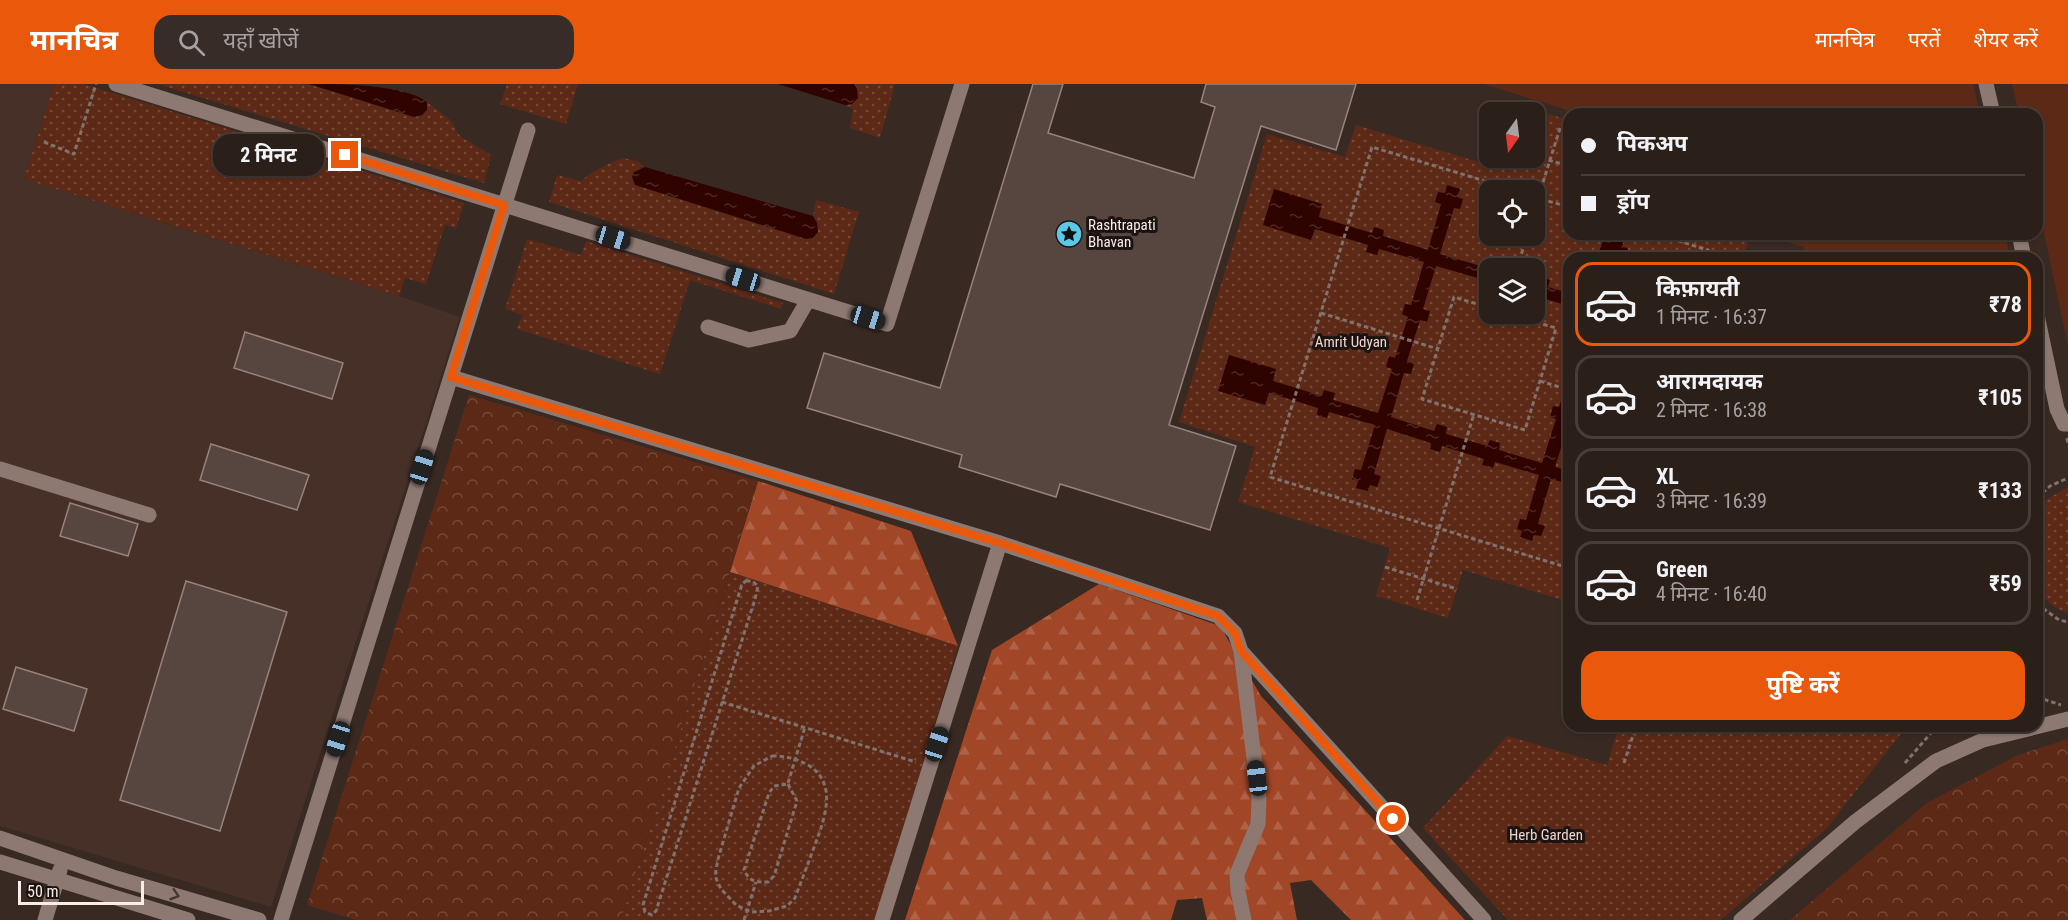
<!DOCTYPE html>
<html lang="hi">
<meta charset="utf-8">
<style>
body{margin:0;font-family:"Roboto Condensed","Noto Sans Devanagari",sans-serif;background:#372c27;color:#f1f3f6;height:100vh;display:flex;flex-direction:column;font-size:22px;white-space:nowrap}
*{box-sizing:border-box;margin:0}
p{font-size:20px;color:#a6a2a2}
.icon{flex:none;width:33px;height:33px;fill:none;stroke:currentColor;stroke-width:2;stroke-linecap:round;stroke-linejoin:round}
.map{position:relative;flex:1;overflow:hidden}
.drawer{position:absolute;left:1563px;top:168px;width:480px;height:480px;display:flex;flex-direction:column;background:#2b1f1a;border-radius:18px;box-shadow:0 2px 4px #0004,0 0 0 2px #473d39}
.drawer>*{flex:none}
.top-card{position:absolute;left:1563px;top:24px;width:480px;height:132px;border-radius:18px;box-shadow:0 2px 4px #0004,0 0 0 2px #473d39;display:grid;align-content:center;height:132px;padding:0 18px;background:#2b1f1a}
.needle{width:39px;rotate:194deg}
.tools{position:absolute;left:1479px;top:18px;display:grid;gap:12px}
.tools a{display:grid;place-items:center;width:66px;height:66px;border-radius:12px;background:#2b1f1a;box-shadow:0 2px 4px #0004,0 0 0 2px #473d39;font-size:30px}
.scale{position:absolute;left:18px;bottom:15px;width:126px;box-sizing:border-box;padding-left:6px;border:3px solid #f9ede9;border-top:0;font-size:16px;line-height:21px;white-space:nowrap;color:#f9ede9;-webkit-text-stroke:4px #1b1311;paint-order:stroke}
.end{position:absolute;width:27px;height:27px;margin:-14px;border:8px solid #ea580c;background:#fff;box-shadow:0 0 0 3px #fff}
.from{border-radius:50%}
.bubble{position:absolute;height:42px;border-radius:18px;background:#2b1f1a;box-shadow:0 2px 4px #0004,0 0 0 2px #473d39;font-size:20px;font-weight:700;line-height:42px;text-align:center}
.car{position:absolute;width:18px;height:36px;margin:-18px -9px;border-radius:8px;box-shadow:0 0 4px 2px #0007;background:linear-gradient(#222 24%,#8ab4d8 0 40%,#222 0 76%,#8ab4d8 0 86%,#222 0)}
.top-card b{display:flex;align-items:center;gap:21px;height:57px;font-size:22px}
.top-card b+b{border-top:2px solid #473d39}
.top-card i{width:15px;height:15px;background:#f1f3f6}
ul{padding:10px 0 0;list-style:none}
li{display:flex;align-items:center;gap:18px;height:84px;margin:0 12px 9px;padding:0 6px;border:3px solid #473d39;border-radius:18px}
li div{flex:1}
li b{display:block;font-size:22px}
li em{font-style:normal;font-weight:700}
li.current{border-color:#ea580c}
li>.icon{width:54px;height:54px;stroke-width:1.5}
.cta{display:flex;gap:12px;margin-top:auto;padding:12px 18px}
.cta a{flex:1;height:69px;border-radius:18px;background:#ea580c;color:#fff;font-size:24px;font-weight:700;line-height:69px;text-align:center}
header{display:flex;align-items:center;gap:36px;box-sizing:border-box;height:84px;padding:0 30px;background:#ea580c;color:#fff}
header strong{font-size:28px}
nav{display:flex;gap:33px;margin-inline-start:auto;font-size:21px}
.search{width:420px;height:54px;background:#372c27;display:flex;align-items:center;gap:15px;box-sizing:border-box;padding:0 21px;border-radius:18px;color:#a6a2a2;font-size:22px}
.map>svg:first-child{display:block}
.built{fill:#473028}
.grass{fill:#5d2917}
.forest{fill:url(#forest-firs)}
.park{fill:url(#park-crowns)}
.garden{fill:url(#garden-dots);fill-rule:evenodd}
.water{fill:url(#water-ripples)}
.building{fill:#57453f;stroke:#98837c;stroke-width:1.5}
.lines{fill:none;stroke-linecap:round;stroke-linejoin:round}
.path{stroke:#81726d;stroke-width:3;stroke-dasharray:4.5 3;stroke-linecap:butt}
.minor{stroke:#8d7972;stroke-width:15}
.oneway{stroke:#433733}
.route{stroke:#ea580c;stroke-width:8}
.labels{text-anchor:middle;stroke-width:6;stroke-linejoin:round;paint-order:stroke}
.poi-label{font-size:15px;fill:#f9ede9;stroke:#1b1311;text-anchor:start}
.park-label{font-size:15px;fill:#eed4cb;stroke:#1b1311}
</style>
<header>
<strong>मानचित्र</strong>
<div class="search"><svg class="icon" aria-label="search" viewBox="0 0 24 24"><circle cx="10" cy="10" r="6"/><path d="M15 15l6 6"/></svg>यहाँ खोजें</div>
<nav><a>मानचित्र</a><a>परतें</a><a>शेयर करें</a></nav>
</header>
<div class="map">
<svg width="2068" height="836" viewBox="0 0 2068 836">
<defs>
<pattern id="forest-firs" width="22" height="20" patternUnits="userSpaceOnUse" patternTransform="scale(1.5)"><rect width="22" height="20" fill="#a14728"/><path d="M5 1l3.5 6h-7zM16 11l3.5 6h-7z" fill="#af6247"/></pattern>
<pattern id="park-crowns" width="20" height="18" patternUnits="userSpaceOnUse" patternTransform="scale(1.5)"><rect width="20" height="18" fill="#5d2917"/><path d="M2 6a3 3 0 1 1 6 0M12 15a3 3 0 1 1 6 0" fill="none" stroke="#754839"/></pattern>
<pattern id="garden-dots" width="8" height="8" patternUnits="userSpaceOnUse" patternTransform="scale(1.5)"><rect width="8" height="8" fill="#5d2917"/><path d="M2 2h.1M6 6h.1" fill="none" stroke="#754839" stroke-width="1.8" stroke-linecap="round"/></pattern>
<pattern id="water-ripples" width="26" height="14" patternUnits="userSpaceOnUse" patternTransform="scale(1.5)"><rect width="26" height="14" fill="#2f0300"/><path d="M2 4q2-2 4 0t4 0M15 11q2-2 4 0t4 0" fill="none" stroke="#4e2825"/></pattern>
</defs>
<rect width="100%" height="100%" fill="#392923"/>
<!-- built -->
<path class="built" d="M0,0H54L24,95L399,212L460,233L271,823L0,742Z"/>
<!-- grass -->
<path class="grass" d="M1484,0H1973L1980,30H1580Z
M2012,0H2068V262L2037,116V30H2019Z
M1761,150H2005L2010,174H1802L1804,163Z"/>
<!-- forest -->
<path class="forest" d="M758,397L911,447L958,562L730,488Z
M1099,500L1220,542L1261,612L1465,836H1351L1311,796L1290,799L1297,836H1207L1202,814L1177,816L1171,836H905L992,566Z"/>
<!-- park -->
<path class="park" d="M469,311L758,397L621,836H356L307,821Z
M2068,655V836H1790L1927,719L2018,671Z"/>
<!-- garden -->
<path class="garden" d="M54,0H84L464,119L456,144L445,141L426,200L405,194L399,212L24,95Z
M157,0H309L414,33L422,31L426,26L427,18L450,36L460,52L491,71L484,99Z
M507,0H578L566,40L500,20Z
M854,0H895L880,54L850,44L853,25L845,21L852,20L857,5Z
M1528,24L1569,36V150H1718L1748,159L1743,174H1569V518L1463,486L1448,534L1376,512L1390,464L1238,418L1255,363L1179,338L1267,50L1345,73L1356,41L1508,87L1513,74H1534V28H1526ZM1490,106H1534V152H1490ZM1490,184H1534V230H1490Z
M623,74L637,77L645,83L639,84L817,139L813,132L816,116L859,128L834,210L549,118L557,91L581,97C594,86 607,80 623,74Z
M527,155L581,171L586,157L783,219L781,225L690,196L660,290L517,245L522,231L505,225Z
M2068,403V529C2056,525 2044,516 2037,505V428L2047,415Z
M730,488L958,562L876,836H621Z
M1619,642H1907L1827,744L1721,836H1508L1423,744L1507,652L1607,681Z"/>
<!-- water -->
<path class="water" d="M309,0C340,0 404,0 427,18V26L422,31L414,33Z
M778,0H854L857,5L858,14L852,20L845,21Z
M645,83L813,132L817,139L818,148L813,154L806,155L635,101L632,93L634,88Z
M1447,101L1460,105L1457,113L1463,115L1460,125L1454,124L1440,170L1484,183L1487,177L1498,180L1496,184H1490L1489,204L1479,202L1481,195L1436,182L1423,225L1430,227L1427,238L1420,236L1407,277L1414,280L1411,290L1404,289L1391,333L1434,347L1437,340L1447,343L1446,350L1487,362L1490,356L1500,359L1499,366L1542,379L1556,335L1550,333L1553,322L1559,323L1569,292V338L1555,383L1569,387V400L1551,395L1538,440L1545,442L1541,452L1534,451L1532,457L1520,453L1522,447L1517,445L1520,435L1526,436L1539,391L1495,378L1493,384L1482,381L1484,375L1442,362L1440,368L1430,365L1431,359L1387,345L1374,390L1381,392L1377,403L1370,401L1368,407L1356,404L1358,397L1352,395L1355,385L1361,386L1375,341L1329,328L1327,334L1317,331L1318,324L1269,309L1265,321L1218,307L1229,271L1276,285L1273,297L1322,312L1324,306L1335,309L1333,316L1378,329L1392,285L1386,283L1389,272L1395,274L1408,233L1402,230L1405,220L1411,221L1424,178L1379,165L1377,171L1366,168L1368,161L1315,145L1311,156L1263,141L1274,105L1322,120L1319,133L1372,149L1374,143L1384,146L1383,152L1428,166L1441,120L1435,118L1438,108L1445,109Z
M1612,151L1624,155L1622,163L1628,164L1625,174H1605L1606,170L1599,168L1603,157L1609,159Z
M1540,193L1550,196L1548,203L1569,209V222L1545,215L1543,221L1535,218V198L1538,199Z"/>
<!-- building -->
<path class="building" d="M1033,0H1063L1048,49L1194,94L1215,23L1201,18L1206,0H1356L1336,66L1261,42L1169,341L1236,362L1210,446L1060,400L1056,413L959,383L962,371L807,324L824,269L940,304Z
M245,248L343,279L332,315L234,284Z
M211,360L309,391L297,426L200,396Z
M70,419L138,440L128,472L60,452Z
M186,497L287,528L220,747L120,716Z
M16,583L87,605L74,647L3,625Z"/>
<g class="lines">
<!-- path -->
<path class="path" d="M44,58L74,70L96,0
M1534,72L1569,82
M1515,106L1372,63L1270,393L1569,484
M1534,113L1569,123
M1534,127L1561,41
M1656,150L1708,166L1705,174
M1517,184L1527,152
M1490,224L1454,213L1422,315L1525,346L1556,244L1508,230
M1321,229L1438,265
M1540,297L1569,306
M2067,354L2068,361
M2037,414L2050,402L2068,394
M1385,483L1457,505
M746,497H752L758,502L755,515L656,827L652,831L645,828L643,821L742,500Z
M1417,516L1474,330
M2037,520L2059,536L2068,538
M2037,613L2061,621
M722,618L916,678
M772,672C786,672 795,674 808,681C840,700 823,739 813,766C807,782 801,798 795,814L787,822L769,827L751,828L736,821L721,805L715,792L718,775L739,704L754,682Z
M1624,679L1636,642
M1905,679L1937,642
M788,699L805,643
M788,700L797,717L774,792L768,798C755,798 750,798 744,786L769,709L774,702Z
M744,836L756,798"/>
<!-- minor -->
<path class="minor" d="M116,0L887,240L962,0
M1986,0L1993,30
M2019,150L2024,174
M2037,231L2057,325L2064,340H2068
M708,243L749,256L790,247L808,216
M451,293L1000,459L1218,532L1235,549L1241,567L1484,836
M0,385L149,431
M1241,567L1259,715L1258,740L1237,790L1238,807L1244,836
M0,754L116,794L259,836
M0,778L188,836
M45,836L60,786
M281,836L528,46
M882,836L1000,459
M1741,836L1855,738L1936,677L1983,656L2068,635"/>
</g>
<!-- one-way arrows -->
<defs><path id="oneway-chevron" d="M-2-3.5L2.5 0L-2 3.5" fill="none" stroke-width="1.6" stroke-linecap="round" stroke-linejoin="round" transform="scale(1.5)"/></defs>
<use class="oneway" href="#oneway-chevron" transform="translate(175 811) rotate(17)"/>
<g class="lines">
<!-- route -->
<path class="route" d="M345,71L504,121L451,293L1000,459L1218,532L1235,549L1241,567L1393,735"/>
</g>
<!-- icons -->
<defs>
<symbol id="sight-disc" viewBox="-11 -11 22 22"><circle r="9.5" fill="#5ac8e6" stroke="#1b1311"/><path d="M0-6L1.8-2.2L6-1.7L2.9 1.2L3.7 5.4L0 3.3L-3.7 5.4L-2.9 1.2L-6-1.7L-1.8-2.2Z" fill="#111"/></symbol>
</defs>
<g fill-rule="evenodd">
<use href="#sight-disc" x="1054" y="135" width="30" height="30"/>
</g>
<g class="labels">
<!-- poi labels -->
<g class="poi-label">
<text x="1088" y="146">Rashtrapati<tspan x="1088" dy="17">Bhavan</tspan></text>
</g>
<!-- park labels -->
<g class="park-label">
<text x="1351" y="263">Amrit Udyan</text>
<text x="1546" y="756">Herb Garden</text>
</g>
</g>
</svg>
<div class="tools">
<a><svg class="needle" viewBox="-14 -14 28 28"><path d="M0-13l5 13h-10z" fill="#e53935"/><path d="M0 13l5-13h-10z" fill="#a6a2a2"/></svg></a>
<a><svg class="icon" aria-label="locate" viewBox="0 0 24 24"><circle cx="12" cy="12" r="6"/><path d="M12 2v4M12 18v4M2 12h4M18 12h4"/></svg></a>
<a><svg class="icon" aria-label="layers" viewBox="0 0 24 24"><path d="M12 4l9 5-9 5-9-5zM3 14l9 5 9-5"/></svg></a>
</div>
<div class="scale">50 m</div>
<i class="end from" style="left:1393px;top:735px"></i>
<i class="end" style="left:345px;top:71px"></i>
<div class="bubble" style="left:213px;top:50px;width:111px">2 मिनट</div>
<i class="car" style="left:613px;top:154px;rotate:107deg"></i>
<i class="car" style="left:743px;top:195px;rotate:287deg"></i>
<i class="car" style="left:868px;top:234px;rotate:107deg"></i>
<i class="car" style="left:422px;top:383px;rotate:17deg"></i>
<i class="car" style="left:338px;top:655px;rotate:197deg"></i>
<i class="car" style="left:937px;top:660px;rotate:18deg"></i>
<i class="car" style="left:1257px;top:694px;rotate:353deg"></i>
<div class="top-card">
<b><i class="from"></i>पिकअप</b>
<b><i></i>ड्रॉप</b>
</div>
<section class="drawer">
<ul>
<li class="current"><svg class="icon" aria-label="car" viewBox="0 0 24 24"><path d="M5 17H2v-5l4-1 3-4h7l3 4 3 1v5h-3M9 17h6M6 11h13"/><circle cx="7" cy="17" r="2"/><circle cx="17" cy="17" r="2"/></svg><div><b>किफ़ायती</b><p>1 मिनट · 16:37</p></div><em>₹78</em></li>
<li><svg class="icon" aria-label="car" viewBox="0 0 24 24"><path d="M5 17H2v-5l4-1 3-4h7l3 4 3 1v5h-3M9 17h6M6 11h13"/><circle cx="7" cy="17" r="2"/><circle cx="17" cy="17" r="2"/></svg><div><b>आरामदायक</b><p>2 मिनट · 16:38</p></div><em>₹105</em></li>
<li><svg class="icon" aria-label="car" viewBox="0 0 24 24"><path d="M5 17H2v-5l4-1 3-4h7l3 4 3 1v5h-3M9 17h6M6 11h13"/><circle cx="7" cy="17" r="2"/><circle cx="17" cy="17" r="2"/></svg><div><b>XL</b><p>3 मिनट · 16:39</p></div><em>₹133</em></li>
<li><svg class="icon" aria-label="car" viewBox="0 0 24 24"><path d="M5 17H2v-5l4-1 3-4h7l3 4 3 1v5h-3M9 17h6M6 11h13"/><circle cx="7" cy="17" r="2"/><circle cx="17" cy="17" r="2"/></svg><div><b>Green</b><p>4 मिनट · 16:40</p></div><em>₹59</em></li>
</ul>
<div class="cta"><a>पुष्टि करें</a></div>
</section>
</div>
